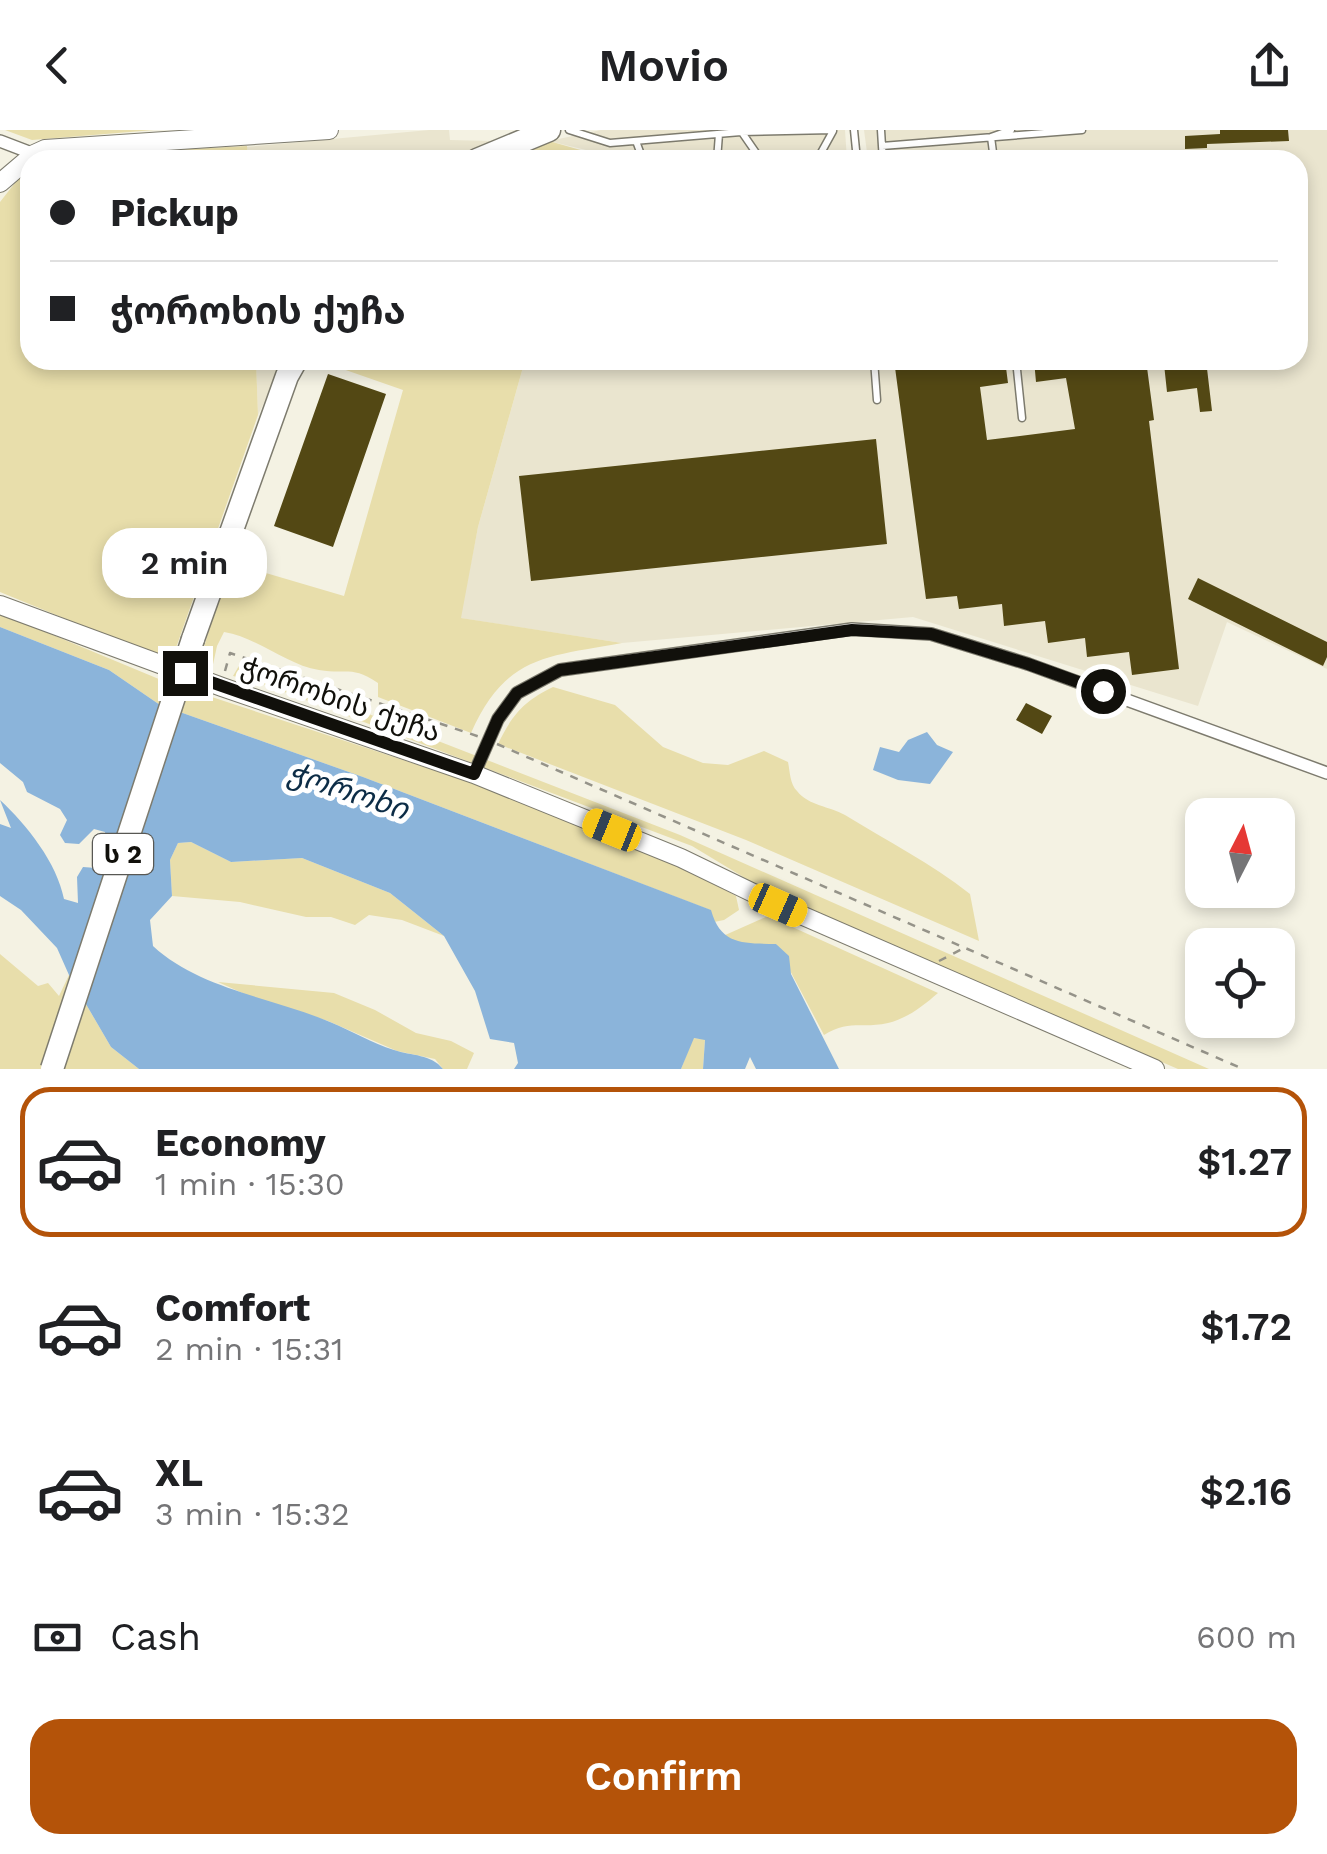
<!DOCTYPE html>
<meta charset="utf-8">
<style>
body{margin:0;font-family:"Work Sans","Noto Sans Georgian",sans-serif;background:#f6f6f6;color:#202124;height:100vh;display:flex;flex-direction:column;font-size:38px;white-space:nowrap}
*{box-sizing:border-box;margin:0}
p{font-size:32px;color:#757577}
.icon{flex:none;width:55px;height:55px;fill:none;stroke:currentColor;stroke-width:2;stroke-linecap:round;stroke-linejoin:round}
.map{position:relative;height:939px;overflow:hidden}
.side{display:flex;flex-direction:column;background:#fff;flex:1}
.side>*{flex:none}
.hud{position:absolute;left:20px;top:20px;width:1288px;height:220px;border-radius:30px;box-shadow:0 5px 15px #0003;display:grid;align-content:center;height:220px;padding:0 30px;background:#fff}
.needle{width:65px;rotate:6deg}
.buttons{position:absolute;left:1185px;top:668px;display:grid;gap:20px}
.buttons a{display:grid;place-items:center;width:110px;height:110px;border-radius:20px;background:#fff;box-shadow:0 5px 15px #0003;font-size:50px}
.end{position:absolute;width:45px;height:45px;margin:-22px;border:12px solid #11100b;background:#fff;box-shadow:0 0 0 5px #fff}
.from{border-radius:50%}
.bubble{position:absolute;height:70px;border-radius:30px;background:#fff;box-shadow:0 5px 15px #0003;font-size:32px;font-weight:600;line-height:70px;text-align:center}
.car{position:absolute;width:30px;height:60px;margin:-30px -15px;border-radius:12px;box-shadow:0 0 8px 2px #0007;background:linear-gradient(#f5c518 24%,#345 0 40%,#f5c518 0 76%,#345 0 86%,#f5c518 0)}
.hud b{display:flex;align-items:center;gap:35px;height:95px;font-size:38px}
.hud b+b{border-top:2px solid #e0e0e0}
.hud i{width:25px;height:25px;background:#202124}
ul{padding:18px 0 0;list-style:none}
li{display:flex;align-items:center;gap:30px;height:150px;margin:0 20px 15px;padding:0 10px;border:5px solid transparent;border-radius:30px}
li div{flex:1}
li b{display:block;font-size:38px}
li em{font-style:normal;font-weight:600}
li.current{border-color:#b45309}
li>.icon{width:90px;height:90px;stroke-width:1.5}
.pay{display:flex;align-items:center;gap:25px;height:110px;padding:0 30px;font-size:38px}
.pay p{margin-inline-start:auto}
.button{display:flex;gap:20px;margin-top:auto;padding:20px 30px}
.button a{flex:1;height:115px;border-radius:30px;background:#b45309;color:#fff;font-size:40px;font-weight:600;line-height:115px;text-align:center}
header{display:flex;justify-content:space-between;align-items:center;height:130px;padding:0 30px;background:#fff;font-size:45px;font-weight:600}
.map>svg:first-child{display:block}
.built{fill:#eae5cf}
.green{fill:#e8deab}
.water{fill:#8bb4da}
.building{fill:#534814}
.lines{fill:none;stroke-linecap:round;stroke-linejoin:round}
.lane-casing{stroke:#7d7b6e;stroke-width:9}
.street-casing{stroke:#7d7b6e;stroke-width:14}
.secondary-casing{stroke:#7d7b6e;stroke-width:20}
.highway-casing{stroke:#7d7b6e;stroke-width:25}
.path{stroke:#959389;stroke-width:2.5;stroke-dasharray:8 8;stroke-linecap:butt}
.lane{stroke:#fff;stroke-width:6}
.street{stroke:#fff;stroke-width:11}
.secondary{stroke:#fff;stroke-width:18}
.highway{stroke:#fff;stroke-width:22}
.highway-bridge-casing{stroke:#7d7b6e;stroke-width:25;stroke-linecap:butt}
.highway-bridge{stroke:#fff;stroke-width:22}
.route{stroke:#11100b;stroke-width:12}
.labels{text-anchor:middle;stroke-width:10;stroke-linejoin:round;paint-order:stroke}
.shield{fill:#fff;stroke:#585854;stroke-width:2.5}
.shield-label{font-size:25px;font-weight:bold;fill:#11100b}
.street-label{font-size:28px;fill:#11100b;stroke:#fff}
.water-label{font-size:30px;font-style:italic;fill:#0c2c46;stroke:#fff}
</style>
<header><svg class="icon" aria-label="back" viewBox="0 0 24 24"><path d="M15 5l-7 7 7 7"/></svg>Movio<svg class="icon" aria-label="share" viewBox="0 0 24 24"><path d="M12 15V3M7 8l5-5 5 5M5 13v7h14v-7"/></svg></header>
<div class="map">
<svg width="1327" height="939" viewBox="0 0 1327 939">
<rect width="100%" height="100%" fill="#f4f2e3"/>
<!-- built -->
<path class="built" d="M429,0H449L450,10L491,11L459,30H248L247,17Z
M601,0H845L847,30H627L549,11Z
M864,0H1327V539L1227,492L1198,576L913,487L622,513L460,488L478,397L525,230H1298V30H868Z
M256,230H285L258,285Z"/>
<!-- green -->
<path class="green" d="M5,0H154L32,10Z
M549,11L598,25L587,30H507Z
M247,16L248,30H49L57,26Z
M30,40V230H256L258,285L171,532L0,462V72L22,44Z
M317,230H525L478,397L461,488L622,513C546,527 506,525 471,603L378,567V553C351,535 347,545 319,540C287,535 259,508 224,502L217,516L212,539L197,541L229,432L344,466L403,260Z
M0,483L166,552L473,653L683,736L736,766L739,780L724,790L714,792L710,780L363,647L160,575L109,540L0,497Z
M240,534L680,705L1209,939H1178L808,780L755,754L692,716L258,552L233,546Z
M553,557L615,575L663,617L703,633L728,635L764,621L788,632C790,642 790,654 797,661C809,676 829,676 845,685C887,711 931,733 970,764L979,811L746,710L498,614C512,585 524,571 553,557Z
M191,712L231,732L302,728L390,763L444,806L402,790L369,785L355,795L331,787H306L240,772L172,766L170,730L178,713Z
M768,786L938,863C923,876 908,888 888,893C862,899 849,889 824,905L776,814H740L723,806Z
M0,824L38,856L48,853L59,866L69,845L111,917L139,939H0Z
M218,852L334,863L375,880L416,903L451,911L474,923L467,939H443L435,929L397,921L328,891L249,866Z
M693,908L705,909L703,939H681Z"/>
<!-- water -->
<path class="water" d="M0,497L109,540L160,575L363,647L711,780C721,816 744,813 776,814L789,826L791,844L839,939H756L750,927L745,939H703L705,910L694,908L681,939H514L518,933L514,913L490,909L475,861L444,806L390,763L302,728L231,732L191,712L178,713L170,730L172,766L150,790L153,816C199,859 274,868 330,892C352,901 372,913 394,920C412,926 431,924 443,939H139L111,917L69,845L57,818L21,780L0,766V694L11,698L0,670C27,695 57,733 64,769L78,773L77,747L83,737L96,738C105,727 108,716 105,702L94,699L79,714L65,713L60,705L67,690L60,679L27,662L23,652L0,633Z
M927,602L937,615L953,622L930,654L898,650L873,640L880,617L899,622L908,610Z"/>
<!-- building -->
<path class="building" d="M1220,0H1288L1289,11L1207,14V18L1185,19V6L1220,4Z
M894,230H1005L1008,253L980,257L987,310L1075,299L1066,248L1036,252L1034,230H1146L1154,290L1149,291L1179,539L1132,545L1129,522L1087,527L1085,508L1048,513L1045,491L1004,496L1002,474L959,479L957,466L926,469Z
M1206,230L1212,281L1200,282L1197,258L1167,262L1164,234Z
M328,244L386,264L333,417L274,396Z
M876,309L887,414L531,451L519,346Z
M1198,448L1327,512V527L1323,536L1188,469Z
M1026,573L1052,586L1042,604L1016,590Z"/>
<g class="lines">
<defs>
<path id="lane" d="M569,0L610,13L741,2L833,0
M854,0L857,30
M881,0L882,16L1082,0
M741,1L761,30
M636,11L643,30
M882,16L883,30
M450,30L471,27
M717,30L719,4
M817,30L833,1
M994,30L991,7L1011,0
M874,230L877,270
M1016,230L1022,288"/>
<path id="street" d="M0,11L34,24
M474,644L498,589L517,563L560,540L852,499L931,504L1028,534L1327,643"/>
<path id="secondary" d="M0,53L34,24L45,19L329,0
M0,475L222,557L474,644L681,728L778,775L1155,939"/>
<path id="highway" d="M477,30L549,0
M193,509L287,246L296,230"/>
</defs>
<!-- lane casing -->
<use href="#lane" class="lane-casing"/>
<!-- street casing -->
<use href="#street" class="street-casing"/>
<!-- secondary casing -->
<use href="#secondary" class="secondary-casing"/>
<!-- highway casing -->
<use href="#highway" class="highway-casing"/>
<!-- path -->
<path class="path" d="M225,541L230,523L480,607
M497,614L1243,939
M939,831L966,817"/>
<!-- lane -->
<use href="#lane" class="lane"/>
<!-- street -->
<use href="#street" class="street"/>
<!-- secondary -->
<use href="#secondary" class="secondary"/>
<!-- highway -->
<use href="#highway" class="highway"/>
<defs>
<path id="highway-bridge" d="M52,939L193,509"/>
</defs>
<!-- highway-bridge casing -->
<use href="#highway-bridge" class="highway-bridge-casing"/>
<!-- highway-bridge -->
<use href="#highway-bridge" class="highway-bridge"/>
</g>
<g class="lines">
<!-- route -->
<path class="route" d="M185,543L474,644L498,589L517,563L560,540L852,500L931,504L1028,534L1103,561"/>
</g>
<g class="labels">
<!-- shield labels -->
<rect class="shield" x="93" y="704" width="60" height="40" rx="8"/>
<g class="shield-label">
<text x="123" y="733">ს 2</text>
</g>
<!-- street labels -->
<g class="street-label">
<text transform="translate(341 569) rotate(19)" y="10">ჭოროხის ქუჩა</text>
</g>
<!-- water labels -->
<g class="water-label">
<text transform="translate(348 661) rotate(18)" y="10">ჭოროხი</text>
</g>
</g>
</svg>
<div class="buttons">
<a><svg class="needle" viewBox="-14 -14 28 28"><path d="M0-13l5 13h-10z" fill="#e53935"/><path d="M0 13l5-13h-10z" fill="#757577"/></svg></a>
<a><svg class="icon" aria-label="locate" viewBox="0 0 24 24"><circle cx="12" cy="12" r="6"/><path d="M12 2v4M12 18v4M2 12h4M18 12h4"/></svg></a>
</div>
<i class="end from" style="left:1103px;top:561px"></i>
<i class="end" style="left:185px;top:543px"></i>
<div class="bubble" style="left:102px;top:398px;width:165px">2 min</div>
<i class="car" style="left:612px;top:700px;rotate:292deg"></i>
<i class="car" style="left:778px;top:775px;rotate:114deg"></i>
<div class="hud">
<b><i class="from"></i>Pickup</b>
<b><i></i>ჭოროხის ქუჩა</b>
</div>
</div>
<section class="side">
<ul>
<li class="current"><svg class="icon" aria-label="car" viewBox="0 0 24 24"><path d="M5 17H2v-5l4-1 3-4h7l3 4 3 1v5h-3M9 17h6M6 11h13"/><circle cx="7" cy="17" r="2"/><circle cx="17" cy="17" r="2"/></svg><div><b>Economy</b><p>1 min · 15:30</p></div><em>$1.27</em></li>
<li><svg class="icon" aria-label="car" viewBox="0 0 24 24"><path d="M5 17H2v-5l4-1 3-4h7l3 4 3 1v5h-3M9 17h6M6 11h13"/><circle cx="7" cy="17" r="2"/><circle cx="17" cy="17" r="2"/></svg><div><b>Comfort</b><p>2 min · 15:31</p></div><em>$1.72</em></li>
<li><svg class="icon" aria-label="car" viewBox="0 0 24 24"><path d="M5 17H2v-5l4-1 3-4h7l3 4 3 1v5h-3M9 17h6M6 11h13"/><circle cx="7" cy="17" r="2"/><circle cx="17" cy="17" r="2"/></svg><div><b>XL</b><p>3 min · 15:32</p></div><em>$2.16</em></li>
</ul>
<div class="pay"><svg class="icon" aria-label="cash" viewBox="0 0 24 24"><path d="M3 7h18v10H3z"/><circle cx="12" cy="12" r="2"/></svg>Cash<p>600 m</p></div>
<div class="button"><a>Confirm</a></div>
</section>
